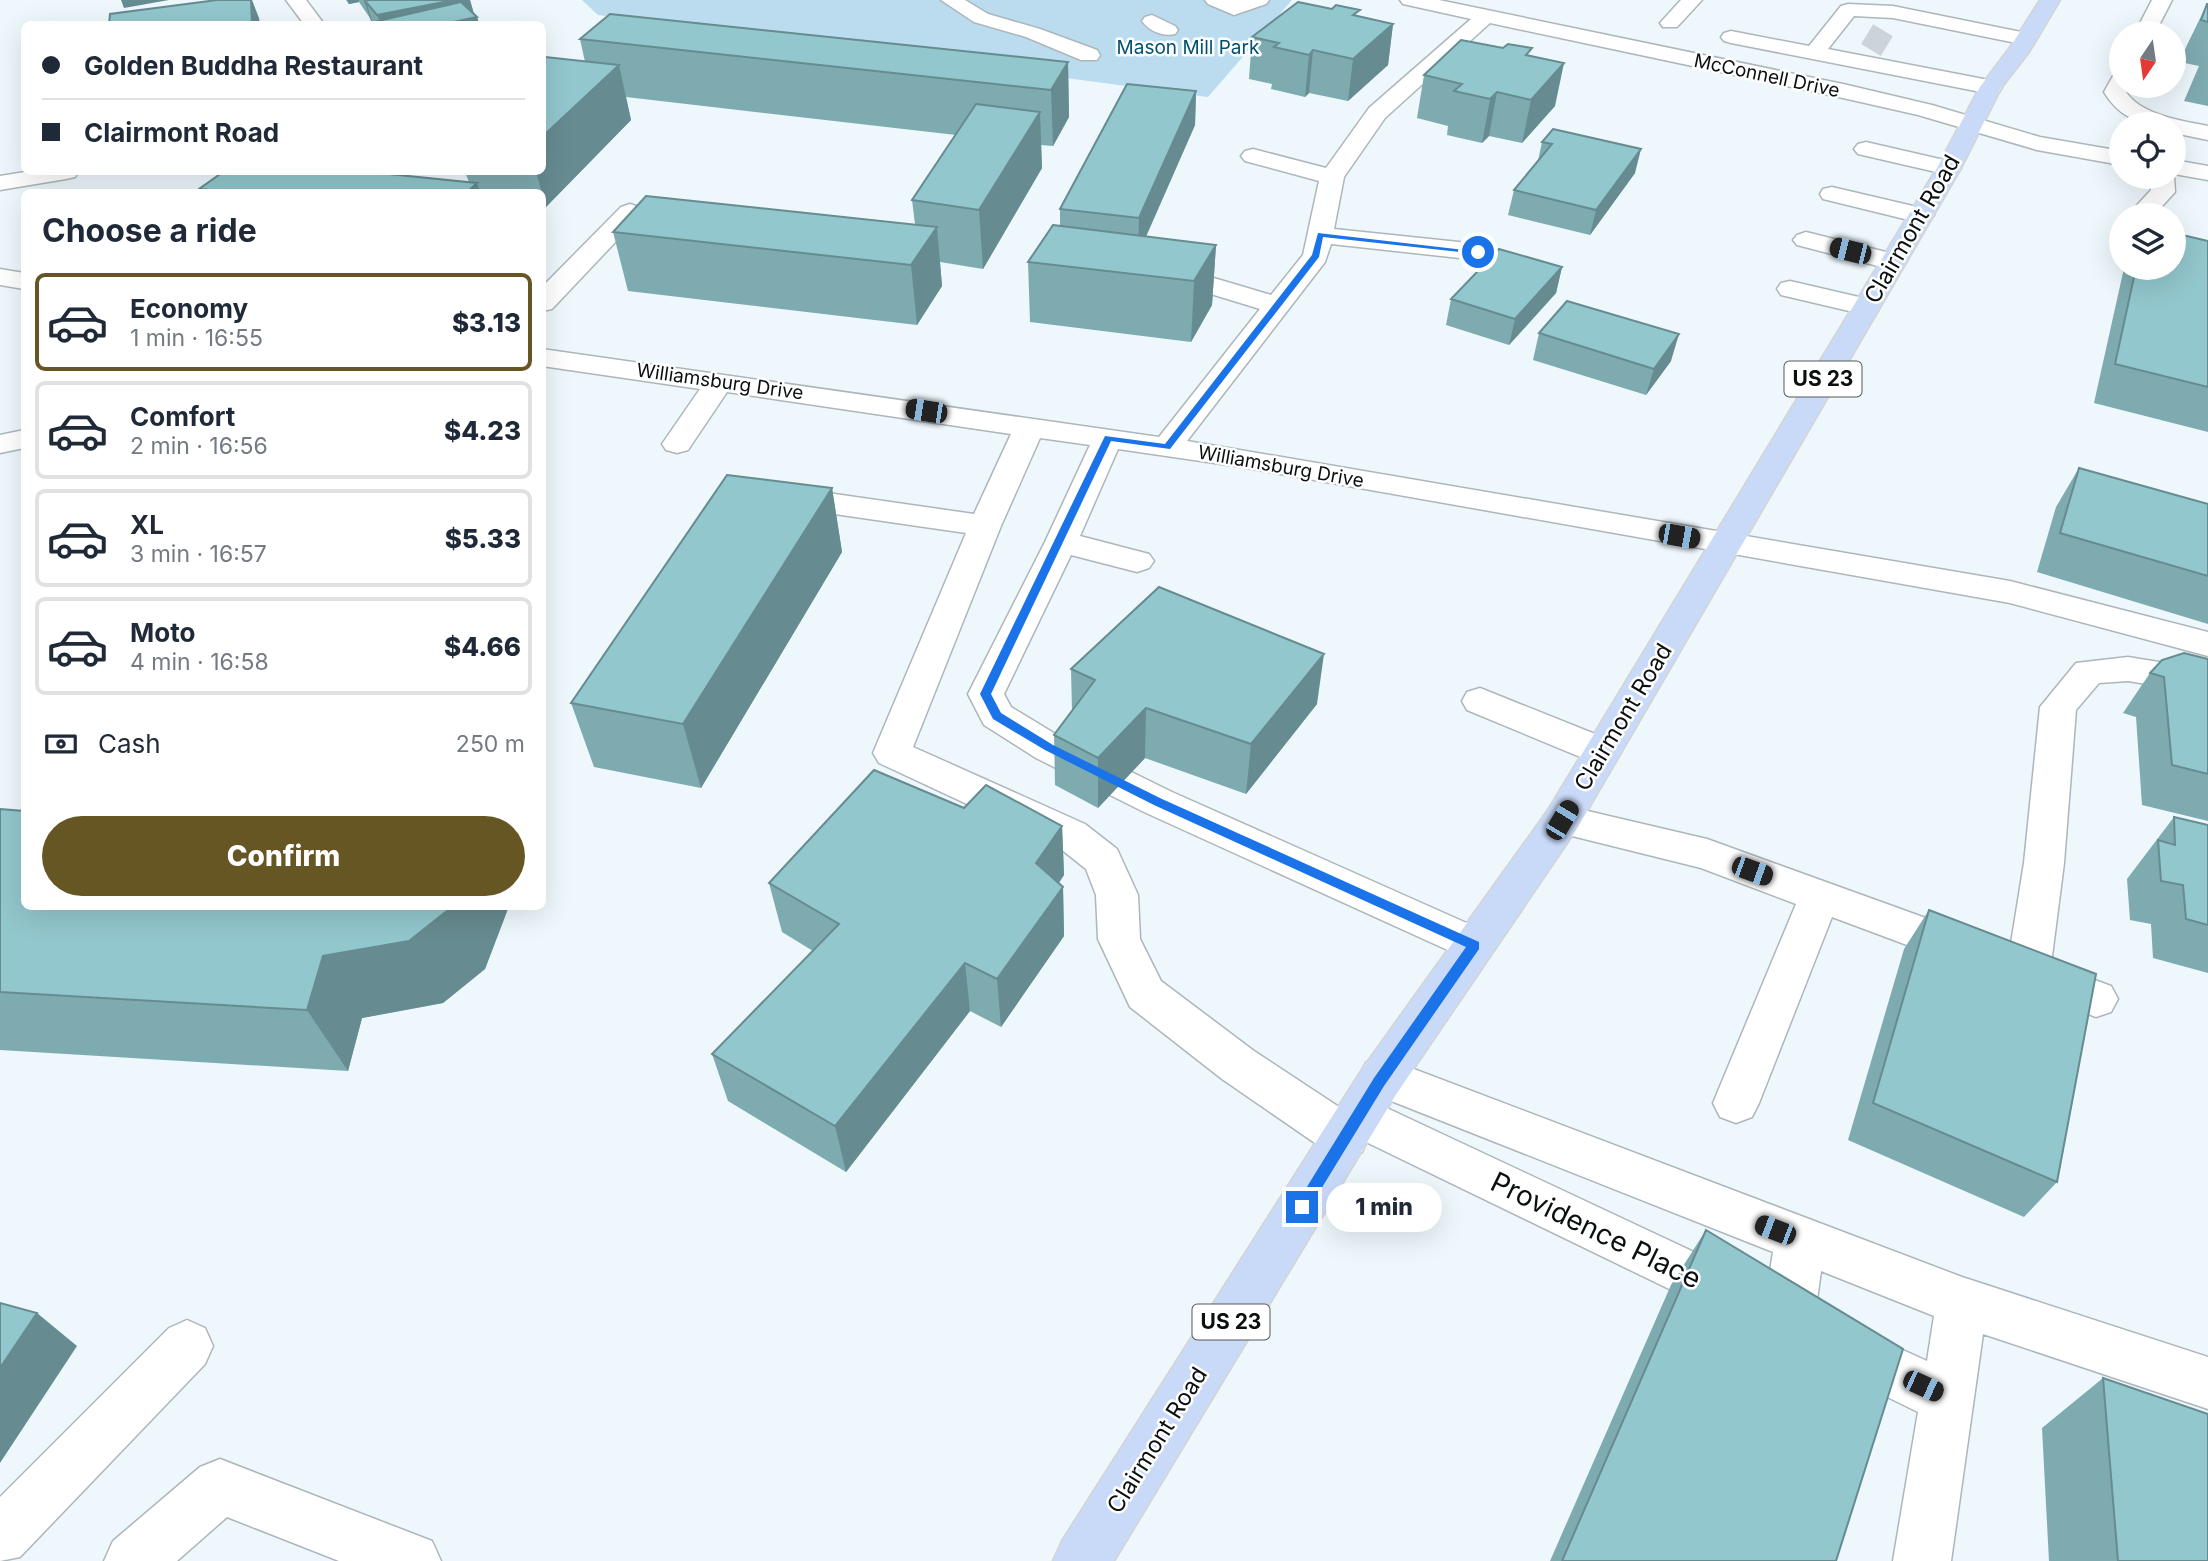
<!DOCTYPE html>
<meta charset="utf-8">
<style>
body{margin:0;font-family:Inter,sans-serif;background:#f2f2f3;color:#1f2937;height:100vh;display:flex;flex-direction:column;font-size:26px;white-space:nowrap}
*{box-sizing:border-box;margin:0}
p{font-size:23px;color:#747a83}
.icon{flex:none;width:38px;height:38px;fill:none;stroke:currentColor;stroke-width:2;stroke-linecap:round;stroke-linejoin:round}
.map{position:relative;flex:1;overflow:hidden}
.side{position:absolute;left:21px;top:189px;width:525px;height:721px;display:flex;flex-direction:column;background:#fff;border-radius:10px;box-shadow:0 7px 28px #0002}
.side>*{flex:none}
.banner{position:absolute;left:21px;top:21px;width:525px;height:154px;border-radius:10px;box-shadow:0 7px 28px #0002;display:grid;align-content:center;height:154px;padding:0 21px;background:#fff}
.needle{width:46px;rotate:193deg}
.controls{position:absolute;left:2109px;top:21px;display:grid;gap:14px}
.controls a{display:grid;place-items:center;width:77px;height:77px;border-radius:50%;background:#fff;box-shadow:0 7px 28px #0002;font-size:35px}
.end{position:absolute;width:32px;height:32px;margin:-16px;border:9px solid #1a73e8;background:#fff;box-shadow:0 0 0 4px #fff}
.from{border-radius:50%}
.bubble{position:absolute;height:49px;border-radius:24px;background:#fff;box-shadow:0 7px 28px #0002;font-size:23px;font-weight:800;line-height:49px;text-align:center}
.car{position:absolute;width:21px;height:42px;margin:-21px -10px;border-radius:9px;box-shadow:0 0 5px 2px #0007;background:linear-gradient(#222 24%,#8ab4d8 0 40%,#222 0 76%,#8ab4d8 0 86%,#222 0)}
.banner b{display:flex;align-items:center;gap:24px;height:66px;font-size:26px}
.banner b+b{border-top:2px solid #e0e1e3}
.banner i{width:18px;height:18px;background:#1f2937}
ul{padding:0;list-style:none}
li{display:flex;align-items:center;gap:21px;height:98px;margin:0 14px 10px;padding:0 7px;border:4px solid #e0e1e3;border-radius:10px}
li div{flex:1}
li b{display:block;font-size:26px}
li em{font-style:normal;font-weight:800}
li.selected{border-color:#665624}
li>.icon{width:63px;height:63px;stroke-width:1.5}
h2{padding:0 21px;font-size:32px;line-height:84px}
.pay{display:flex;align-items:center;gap:18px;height:77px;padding:0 21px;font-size:26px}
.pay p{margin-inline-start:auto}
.cta{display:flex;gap:14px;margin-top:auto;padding:14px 21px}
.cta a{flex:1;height:80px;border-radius:42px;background:#665624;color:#fff;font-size:28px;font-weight:800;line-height:80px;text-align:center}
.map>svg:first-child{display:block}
.green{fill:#bbdcef}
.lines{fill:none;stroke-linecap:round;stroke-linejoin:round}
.minor-tunnel{stroke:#cbd4d9;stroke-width:23;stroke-dasharray:23 11;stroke-linecap:butt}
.minor-casing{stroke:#adb6bb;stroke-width:3}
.major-casing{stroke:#d3d4d4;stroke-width:3}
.minor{fill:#fff;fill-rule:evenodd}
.major{fill:#c9daf8;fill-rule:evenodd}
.wall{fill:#7eabb0}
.shaded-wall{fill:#668b90}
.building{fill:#92c7cd;stroke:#668b90;stroke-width:2}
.route{fill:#1a73e8}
.labels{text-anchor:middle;stroke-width:5;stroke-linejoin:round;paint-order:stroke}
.far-park-label{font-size:19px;fill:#005170;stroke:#fff}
.far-street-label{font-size:19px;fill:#0b0f10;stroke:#fff}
.shield{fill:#fff;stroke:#545758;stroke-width:2}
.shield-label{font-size:21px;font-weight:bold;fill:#0b0f10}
.street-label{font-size:23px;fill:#0b0f10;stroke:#fff}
.near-street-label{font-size:28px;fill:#0b0f10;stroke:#fff}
</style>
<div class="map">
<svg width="2208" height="1561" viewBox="0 0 2208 1561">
<rect width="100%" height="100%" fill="#edf7fc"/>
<!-- green -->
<path class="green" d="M582,0H1292L1208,97L598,15Z"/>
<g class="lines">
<!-- minor-tunnel -->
<path class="minor-tunnel" d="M1871,50L1885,27"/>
<defs>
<path id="minor" d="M286,0H306L324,24H304Z
M941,0H965L988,14L1040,29L1097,50L1100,55L1097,60H1081L1026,37L974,22Z
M1205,0H1269L1266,4L1234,15L1208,4Z
M1400,0H1439L1843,84L1932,105L2040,137L2121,151V165L2037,150L1918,115L1843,98L1490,23L1385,118L1344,177L1334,229L1478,244L1487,246L1491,252L1487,258L1478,260L1331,244L1325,262L1187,441L2010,581L2208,632V656L2010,603L1235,466L1118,449L1080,536L1149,554L1154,561L1149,568L1137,572L1071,555L1004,694L1011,707L1062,738L1172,792L1489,933L1495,945L1489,957L1474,962L1144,812L1036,758L984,725L968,694L1045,542L1090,445L1040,438L1001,526L913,747L1085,824L1117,849L1138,895L1140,939L1161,981L1254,1051L1339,1107L1342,1102L1358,1095L1374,1102L1745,1276L1752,1293L1745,1310L1727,1317L1366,1142L1362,1152L1345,1158L1328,1152L1222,1079L1130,1007L1098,939L1096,895L1086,869L1057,846L879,763L873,753L966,533L786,507L775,504L770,497L775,490L786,487L974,514L1011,434L727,392L688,450L677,453L666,450L662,444L700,389L542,366V349L1159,437L1260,309L1188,287L1184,281L1188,275L1197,273L1271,295L1303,255L1319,181L1245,161L1241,156L1245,151L1253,149L1326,168L1369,108L1471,19L1403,4Z
M1681,0H1702L1677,27H1663L1660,23Z
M2152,0H2172L2155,33H2135Z
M1848,4L1893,6L2026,33L2033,35L2036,39L2033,43L2026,45L1893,18L1854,16L1828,49L1999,82L2002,87L1999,92L1991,94L1731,43L1724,41L1721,37L1724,33L1731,31L1809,46L1841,6Z
M1152,15L1175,26L1178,30L1175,34C1163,37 1149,31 1142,21L1145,17Z
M2121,74V86H2129L2126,92C2141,115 2182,121 2208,126V140L2174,133V124C2141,124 2122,121 2104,92L2113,76Z
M1866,142L1957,163L1961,168L1957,173L1949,175L1858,154L1854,149L1858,144Z
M2174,160L2208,166V180L2174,174Z
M25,172H78L75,177L66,179L0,190V176Z
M2174,176L2175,192L2154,215H2128L2151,190L2150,177Z
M1832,187L1930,210L1934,215L1930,220L1921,223L1823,199L1820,194L1823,189Z
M630,204L639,207L643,212L639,217L552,309L542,311V287L621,207Z
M1806,232L1902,256L1906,262L1902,268L1893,270L1797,245L1793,240L1797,235Z
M0,269L24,273V289L0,285Z
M1790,281L1876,301L1880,307L1876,313L1866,315L1781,295L1777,289L1781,283Z
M24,430V448L0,453V435Z
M2128,657L2208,670V694L2128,681L2099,683L2076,710L2064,863L2051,964L2111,986L2118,999L2111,1012L2096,1017L2013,986L2006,974L2024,863L2040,707L2076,663Z
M1480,688L1615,742L1621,752L1615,762L1602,766L1467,710L1462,701L1467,692Z
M1562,805L1707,839L1981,938L1987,950L1981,962L1966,967L1832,917L1759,1103L1752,1117L1736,1123L1720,1117L1713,1103L1796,904L1701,868L1548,830L1542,820L1548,810Z
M1382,1057L1962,1277L2208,1357V1409L1983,1334L1951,1561H1893L1918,1412L1830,1369L1822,1351L1830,1333L1848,1325L1927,1361L1934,1316L1821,1271L1814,1322L1806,1340L1788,1347L1770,1340L1762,1322L1773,1252L1366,1091L1359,1077L1366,1063Z
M187,1320L205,1328L213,1346L205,1364L20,1557L0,1561V1497L169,1328Z
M220,1459L432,1541L441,1561H339L227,1517L177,1561H104L113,1541L200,1467Z"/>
<path id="major" d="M2040,0H2060L2029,52L2001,88L1961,168L1576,830L1395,1096L1114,1561H1053L1062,1541L1363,1068L1548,810L1937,168L1980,87L2009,49Z"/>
</defs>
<!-- minor casing -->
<use href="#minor" class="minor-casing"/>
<!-- major casing -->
<use href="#major" class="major-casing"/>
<!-- minor -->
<use href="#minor" class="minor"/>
<!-- major -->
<use href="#major" class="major"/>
</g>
<!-- wall -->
<path class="wall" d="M346,0H470L474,14L477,17L479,23L484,24H374L359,2L349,4Z
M2207,4H2208V106L2184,101L2199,66L2180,62L2187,45Z
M1359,16L1393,24L1388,65L1348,101L1309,93L1305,97L1271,89L1272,84L1249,79L1252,37Z
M580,39L1068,62L1069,117L1053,146L1041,145L1042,168L983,269L940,262L942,286L917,325L628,291L613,232L915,224L912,200L956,135L626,97L631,120L546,207L542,206V192H201L199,189L223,172H394L391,174L469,182L465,172H542L585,62Z
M1530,56L1555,106L1522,143L1489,136L1482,143L1447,135L1448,126L1417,118L1424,75Z
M1196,91L1195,125L1146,237L1216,245L1212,305L1191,342L1030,322L1028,262L1060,226V209Z
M1553,129L1635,173L1590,235L1508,215L1514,190L1538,161L1542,142Z
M2208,241V432L2094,403L2124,268H2174Z
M1562,267L1556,293L1509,345L1446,325L1451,299Z
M1539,333L1671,361L1646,395L1533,360Z
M2079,468L2208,504V624L2037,572L2056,507Z
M832,488L842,552L701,788L594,767L571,703Z
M2208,659V822V821L2142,805L2136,717L2123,713L2150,673Z
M1071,669L1317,704L1246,794L1145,758L1098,808L1055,785L1054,735L1072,711Z
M964,808L1062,826L1064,875L1059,883L1063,887L1064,936L1001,1027L970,1011L846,1172L728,1101L712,1054L813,951L782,932L769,883Z
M0,809L24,906H509L485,969L443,1003L362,1018L348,1071L0,1050Z
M2174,817L2208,825V973L2153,958L2151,924L2130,920L2127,879Z
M1929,910L2057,1182L2024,1217L1848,1140L1904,949Z
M1706,1230L1836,1561H1550L1671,1285Z
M2103,1378L2208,1561H2049L2042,1428Z"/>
<!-- shaded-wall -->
<path class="shaded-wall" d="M121,0H169L124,8Z
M251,0H252L259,18L260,24H252Z
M347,0H359V2L349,4Z
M364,0H470L475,18L477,17L479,24H381L377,15L366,1L372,21H371Z
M1393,24L1388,65L1348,101L1353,59Z
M1313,50L1309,93L1305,97L1309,55Z
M1068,62L1069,117L1053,146L1051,90Z
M1564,63L1555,106L1522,143L1531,100Z
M619,65L631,120L546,207L536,172H542V137Z
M1196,91L1195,125L1138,254L1139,218Z
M1497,92L1489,136L1482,143L1490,99Z
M1040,112L1042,168L983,269L979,210Z
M1641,149L1635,173L1590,235L1596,210Z
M378,172H394L382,181Z
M477,183L480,192H467Z
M937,227L942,286L917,325L911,265Z
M1216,245L1212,305L1191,342L1194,281Z
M1562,267L1556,293L1509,345L1515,319Z
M1679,334L1671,361L1646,395L1654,369Z
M832,488L842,552L701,788L683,724Z
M1324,654L1317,704L1246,794L1251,744Z
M1146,708L1145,758L1098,808V758Z
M1062,826L1064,875L1039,912L1036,863Z
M1063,887L1064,936L1001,1027L997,979Z
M453,906H509L485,969L443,1003L362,1018L348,1071L307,1010L323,956Z
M965,963L970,1011L846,1172L835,1126Z
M37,1313L77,1346L0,1463V1368Z"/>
<!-- building -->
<path class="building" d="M217,0H251L252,24H109L110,14Z
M369,0H454L377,15L365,1Z
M461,2L477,17L444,24H381L378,21Z
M1298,2L1332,9L1336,5L1360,10L1353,15L1393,24L1353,59L1313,50L1309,55L1274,47L1279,43L1252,37Z
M2207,4H2208V22L2201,20Z
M610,14L1068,62L1051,90L580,39Z
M482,22L484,24H469Z
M1461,40L1503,48L1508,44L1532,48L1526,55L1564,63L1531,100L1497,92L1490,99L1454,91L1462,84L1424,75Z
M545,57L619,65L542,137V59Z
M1127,84L1196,91L1139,218L1060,209Z
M976,104L1040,112L979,210L912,200Z
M1553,129L1641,149L1596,210L1514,190L1552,144L1542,142Z
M223,172H369L477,183L467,192H233L199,189Z
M646,196L937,227L911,265L613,232Z
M1053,225L1216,245L1194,281L1028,262Z
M2174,233L2208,241V387L2115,364L2136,268H2174Z
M1499,249L1562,267L1515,319L1451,299Z
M1567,301L1679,334L1654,369L1539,333Z
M2079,468L2208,504V576L2060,533Z
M727,475L832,488L683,724L571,703Z
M1159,587L1324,654L1251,744L1146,708L1098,758L1054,735L1095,680L1071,669Z
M2184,653L2208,659V774L2172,765L2164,677L2150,673L2162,660Z
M874,770L964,808L986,785L1062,826L1036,863L1063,887L997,979L965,963L835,1126L712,1054L839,924L769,883Z
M0,809L24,811V906H453L409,941L323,956L307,1010L0,992Z
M2174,817L2208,825V925L2186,919L2183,885L2161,881L2158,840L2175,845Z
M1929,910L2096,974L2057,1182L1873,1103Z
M1706,1230L1903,1349L1836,1561H1562Z
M0,1303L37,1313L0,1368Z
M2103,1378L2208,1414V1561H2118Z"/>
<!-- route -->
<path class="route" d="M1318,233L1482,252L1478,254L1323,237L1319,257L1170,449L1111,441L991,694L1001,713L1053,745L1162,799L1479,942V949L1384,1086L1307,1212L1302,1214L1297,1212L1294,1207L1297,1203L1374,1078L1466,947L1154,805L1045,750L993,719L980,694L1105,436L1165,444L1312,255Z"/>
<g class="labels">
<!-- far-park labels -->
<g class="far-park-label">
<text x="1188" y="54">Mason Mill Park</text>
</g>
<!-- far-street labels -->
<g class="far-street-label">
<text transform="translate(1767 75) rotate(12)" y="7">McConnell Drive</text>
<text transform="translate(720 381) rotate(8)" y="7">Williamsburg Drive</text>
<text transform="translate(1281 466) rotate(10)" y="7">Williamsburg Drive</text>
</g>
<!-- shield labels -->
<g class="shield">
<rect x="1784.5" y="361.5" width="77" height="35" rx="5"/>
<rect x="1192.5" y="1304.5" width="77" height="35" rx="5"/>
</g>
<g class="shield-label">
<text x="1823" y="386">US 23</text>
<text x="1231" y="1329">US 23</text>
</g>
<!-- street labels -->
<g class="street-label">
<text transform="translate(1912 229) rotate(-60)" y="8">Clairmont Road</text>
<text transform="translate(1623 717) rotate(-59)" y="8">Clairmont Road</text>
<text transform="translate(1157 1440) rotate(-58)" y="8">Clairmont Road</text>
</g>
<!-- near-street labels -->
<g class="near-street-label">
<text transform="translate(1596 1230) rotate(26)" y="10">Providence Place</text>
</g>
</g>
</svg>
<div class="controls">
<a><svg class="needle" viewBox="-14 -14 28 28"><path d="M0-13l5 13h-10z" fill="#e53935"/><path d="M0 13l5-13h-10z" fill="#747a83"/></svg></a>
<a><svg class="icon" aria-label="locate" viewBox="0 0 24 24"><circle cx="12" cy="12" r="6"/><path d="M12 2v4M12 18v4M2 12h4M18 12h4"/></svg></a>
<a><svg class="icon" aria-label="layers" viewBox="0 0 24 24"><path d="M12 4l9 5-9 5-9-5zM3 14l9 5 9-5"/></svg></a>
</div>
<i class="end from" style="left:1478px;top:252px"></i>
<i class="end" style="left:1302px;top:1207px"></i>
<div class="bubble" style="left:1326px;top:1183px;width:116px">1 min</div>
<i class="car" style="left:1850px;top:251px;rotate:284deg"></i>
<i class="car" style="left:926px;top:411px;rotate:279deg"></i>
<i class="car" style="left:1679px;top:536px;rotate:100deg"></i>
<i class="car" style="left:1562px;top:820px;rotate:31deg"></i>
<i class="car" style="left:1752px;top:871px;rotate:110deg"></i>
<i class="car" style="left:1775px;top:1230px;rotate:291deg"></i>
<i class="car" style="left:1923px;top:1386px;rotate:115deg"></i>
<div class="banner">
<b><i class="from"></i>Golden Buddha Restaurant</b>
<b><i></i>Clairmont Road</b>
</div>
<section class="side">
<h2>Choose a ride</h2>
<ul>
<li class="selected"><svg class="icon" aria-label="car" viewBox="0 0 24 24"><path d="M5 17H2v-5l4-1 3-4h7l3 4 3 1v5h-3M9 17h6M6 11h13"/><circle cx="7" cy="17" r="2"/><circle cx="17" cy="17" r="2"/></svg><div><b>Economy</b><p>1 min · 16:55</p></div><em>$3.13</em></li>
<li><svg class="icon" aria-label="car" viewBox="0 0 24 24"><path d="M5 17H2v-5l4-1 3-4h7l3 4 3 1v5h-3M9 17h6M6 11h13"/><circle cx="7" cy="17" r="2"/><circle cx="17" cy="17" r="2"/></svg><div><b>Comfort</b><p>2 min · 16:56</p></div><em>$4.23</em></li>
<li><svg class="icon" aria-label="car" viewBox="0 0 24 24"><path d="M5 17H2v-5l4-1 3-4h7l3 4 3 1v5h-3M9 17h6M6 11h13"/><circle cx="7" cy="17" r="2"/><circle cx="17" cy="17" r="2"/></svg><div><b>XL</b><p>3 min · 16:57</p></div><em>$5.33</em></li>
<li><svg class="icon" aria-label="car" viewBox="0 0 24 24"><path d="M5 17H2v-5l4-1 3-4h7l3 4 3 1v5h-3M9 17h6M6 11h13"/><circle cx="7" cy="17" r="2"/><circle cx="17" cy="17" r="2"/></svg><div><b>Moto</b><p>4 min · 16:58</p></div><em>$4.66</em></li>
</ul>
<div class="pay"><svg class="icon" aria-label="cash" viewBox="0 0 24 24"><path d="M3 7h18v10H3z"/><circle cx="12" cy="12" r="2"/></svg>Cash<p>250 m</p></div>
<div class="cta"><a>Confirm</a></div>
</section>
</div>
